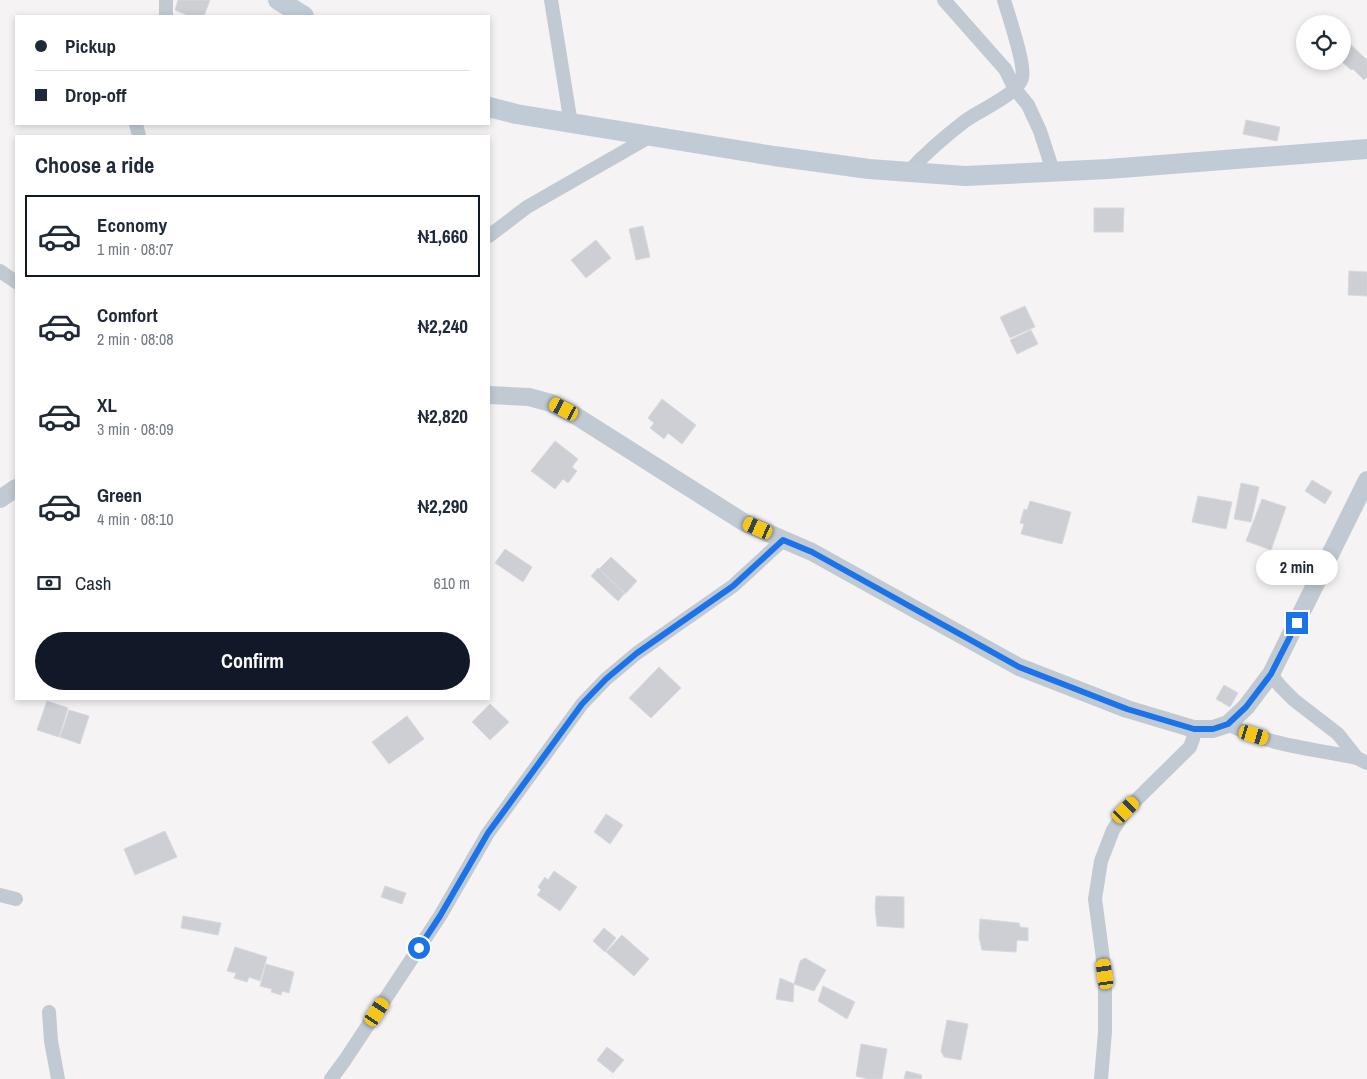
<!DOCTYPE html>
<meta charset="utf-8">
<style>
body{margin:0;font-family:"Archivo Narrow",sans-serif;background:#f6f6f7;color:#1f2937;height:100vh;display:flex;flex-direction:column;font-size:19px;white-space:nowrap}
*{box-sizing:border-box;margin:0}
p{font-size:16px;color:#747a83}
.icon{flex:none;width:28px;height:28px;fill:none;stroke:currentColor;stroke-width:2;stroke-linecap:round;stroke-linejoin:round}
.map{position:relative;flex:1;overflow:hidden}
.details{position:absolute;left:15px;top:135px;width:475px;height:565px;display:flex;flex-direction:column;background:#fff;border-radius:0px;box-shadow:0 2px 8px #0003}
.details>*{flex:none}
.banner{position:absolute;left:15px;top:15px;width:475px;height:110px;border-radius:0px;box-shadow:0 2px 8px #0003;display:grid;align-content:center;height:110px;padding:0 20px;background:#fff}
.tools{position:absolute;left:1296px;top:15px;display:grid;gap:10px}
.tools a{display:grid;place-items:center;width:55px;height:55px;border-radius:50%;background:#fff;box-shadow:0 2px 8px #0003;font-size:25px}
.end{position:absolute;width:22px;height:22px;margin:-11px;border:6px solid #1a73e8;background:#fff;box-shadow:0 0 0 2px #fff}
.from{border-radius:50%}
.bubble{position:absolute;height:35px;border-radius:18px;background:#fff;box-shadow:0 2px 8px #0003;font-size:16px;font-weight:700;line-height:35px;text-align:center}
.car{position:absolute;width:15px;height:30px;margin:-15px -8px;border-radius:6px;box-shadow:0 0 4px 1px #0007;background:linear-gradient(#f5c518 24%,#345 0 40%,#f5c518 0 76%,#345 0 86%,#f5c518 0)}
.banner b{display:flex;align-items:center;gap:18px;height:48px;font-size:19px}
.banner b+b{border-top:1px solid #e0e1e3}
.banner i{width:12px;height:12px;background:#1f2937}
ul{padding:0;list-style:none}
li{display:flex;align-items:center;gap:15px;height:82px;margin:0 10px 8px;padding:0 10px;border:2px solid transparent;border-radius:0px}
li div{flex:1}
li b{display:block;font-size:19px}
li em{font-style:normal;font-weight:700}
li.active{border-color:#111827}
li>.icon{width:45px;height:45px;stroke-width:1.5}
h2{padding:0 20px;font-size:22px;line-height:60px}
.pay{display:flex;align-items:center;gap:12px;height:55px;padding:0 20px;font-size:19px}
.pay p{margin-inline-start:auto}
.action{display:flex;gap:10px;margin-top:auto;padding:10px 20px}
.action a{flex:1;height:58px;border-radius:30px;background:#111827;color:#fff;font-size:20px;font-weight:700;line-height:58px;text-align:center}
.map>svg:first-child{display:block}
.building{fill:#cdcfd5;stroke:#d7d9de}
.lines{fill:none;stroke-linecap:round;stroke-linejoin:round}
.minor{stroke:#c1cad2;stroke-width:14}
.tertiary{stroke:#c1cad2;stroke-width:18}
.secondary{stroke:#c1cbd6;stroke-width:20}
.route{stroke:#1a73e8;stroke-width:6}
</style>
<div class="map">
<svg width="1367" height="1079" viewBox="0 0 1367 1079">
<rect width="100%" height="100%" fill="#f5f3f3"/>
<!-- building -->
<path class="building" d="M178,0H210L204,16H189L175,10Z
M1347,41L1367,60V77L1364,80L1353,69L1351,70L1341,61H1342V46Z
M1246,120L1280,127L1277,141L1243,134Z
M1094,208H1124L1123,232H1094Z
M643,226L650,257L636,260L629,229Z
M596,240L611,258L586,278L571,260Z
M1349,271L1367,272V296L1348,295Z
M1025,306L1035,327L1010,338L1000,317Z
M1031,330L1038,344L1017,354L1010,340Z
M662,399L696,425L682,444L668,433L664,439L650,428L654,423L648,418Z
M555,441L578,459L572,467L577,471L568,483L563,479L555,489L531,471Z
M1312,480L1332,492L1325,504L1305,491Z
M1241,483L1259,487L1251,522L1234,519Z
M1198,496L1232,502L1226,529L1192,522Z
M1262,499L1286,507L1271,550L1246,541Z
M1030,501L1071,512L1062,544L1021,534L1024,524L1020,523L1024,509L1027,510Z
M505,549L532,567L523,582L495,563Z
M611,557L637,581L625,594L599,569Z
M598,568L625,593L618,601L591,576Z
M659,667L681,688L651,718L629,698Z
M1224,685L1238,693L1230,707L1216,699Z
M47,701L68,708L59,737L37,730Z
M490,704L509,722L490,740L472,722Z
M69,710L89,716L80,744L60,737Z
M407,716L424,739L389,764L372,742Z
M606,814L623,825L610,844L594,832Z
M165,831L177,857L135,875L124,849Z
M554,871L577,887L560,911L537,895L541,890L538,887L545,877L548,880Z
M385,886L406,893L402,904L381,897Z
M876,896L904,897V928L877,926L875,907Z
M183,916L221,923L218,935L181,928Z
M980,919L1019,923L1020,927L1028,928V941L1017,940L1016,952L982,950L979,937Z
M604,928L616,938L605,952L593,941Z
M622,935L649,959L634,976L606,952Z
M235,947L267,957L260,981L249,977L247,982L234,978L236,973L227,971Z
M805,958L826,970L814,991L794,984L800,961Z
M266,964L294,972L289,993L282,991L281,995L271,992L272,989L260,986Z
M780,978L794,984L793,1002L776,999Z
M823,986L855,1002L847,1019L818,1001Z
M947,1020L968,1024L961,1060L944,1057L941,1051Z
M861,1044L887,1049L882,1079H868L856,1076Z
M607,1047L624,1060L613,1073L597,1060Z
M906,1071L922,1075L921,1079H904Z"/>
<g class="lines">
<!-- minor -->
<path class="minor" d="M551,0L571,124
M944,0L1005,69L1015,89L1028,105L1040,131L1053,171
M166,16V0
M136,124L139,136
M908,172C926,153 944,137 965,121C981,109 1016,96 1022,78C1026,66 1008,14 1004,0
M489,236L527,207L651,136
M0,271L16,282
M1271,674L1280,686L1294,700L1338,734L1357,758
M1228,724C1265,745 1315,749 1357,758L1367,763
M0,895L16,899
M49,1012L51,1041L58,1079
M331,1079L345,1060L440,916L488,833L582,704L606,679L637,653L733,586L783,540
M1101,1079L1105,1032V974L1095,899L1101,861L1113,830L1126,810L1190,747L1193,739L1194,729"/>
<!-- tertiary -->
<path class="tertiary" d="M489,395L529,397L551,403L576,416L745,523L812,552L1019,667L1127,709L1194,729H1213L1228,724L1246,707L1271,674L1367,480
M0,499L16,488"/>
<!-- secondary -->
<path class="secondary" d="M278,0L304,16
M489,107L516,114L774,156L869,169L965,176L1108,169L1367,149"/>
</g>
<g class="lines">
<!-- route -->
<path class="route" d="M419,948L440,916L488,833L582,704L606,679L637,653L733,586L783,540L812,552L1019,667L1127,709L1194,729H1213L1228,724L1246,707L1271,674L1297,623"/>
</g>
</svg>
<div class="tools">
<a><svg class="icon" aria-label="locate" viewBox="0 0 24 24"><circle cx="12" cy="12" r="6"/><path d="M12 2v4M12 18v4M2 12h4M18 12h4"/></svg></a>
</div>
<i class="end from" style="left:419px;top:948px"></i>
<i class="end" style="left:1297px;top:623px"></i>
<div class="bubble" style="left:1256px;top:550px;width:82px">2 min</div>
<i class="car" style="left:564px;top:409px;rotate:297deg"></i>
<i class="car" style="left:758px;top:528px;rotate:294deg"></i>
<i class="car" style="left:1254px;top:735px;rotate:107deg"></i>
<i class="car" style="left:1126px;top:810px;rotate:45deg"></i>
<i class="car" style="left:1105px;top:974px;rotate:352deg"></i>
<i class="car" style="left:377px;top:1012px;rotate:33deg"></i>
<div class="banner">
<b><i class="from"></i>Pickup</b>
<b><i></i>Drop-off</b>
</div>
<section class="details">
<h2>Choose a ride</h2>
<ul>
<li class="active"><svg class="icon" aria-label="car" viewBox="0 0 24 24"><path d="M5 17H2v-5l4-1 3-4h7l3 4 3 1v5h-3M9 17h6M6 11h13"/><circle cx="7" cy="17" r="2"/><circle cx="17" cy="17" r="2"/></svg><div><b>Economy</b><p>1 min · 08:07</p></div><em>₦1,660</em></li>
<li><svg class="icon" aria-label="car" viewBox="0 0 24 24"><path d="M5 17H2v-5l4-1 3-4h7l3 4 3 1v5h-3M9 17h6M6 11h13"/><circle cx="7" cy="17" r="2"/><circle cx="17" cy="17" r="2"/></svg><div><b>Comfort</b><p>2 min · 08:08</p></div><em>₦2,240</em></li>
<li><svg class="icon" aria-label="car" viewBox="0 0 24 24"><path d="M5 17H2v-5l4-1 3-4h7l3 4 3 1v5h-3M9 17h6M6 11h13"/><circle cx="7" cy="17" r="2"/><circle cx="17" cy="17" r="2"/></svg><div><b>XL</b><p>3 min · 08:09</p></div><em>₦2,820</em></li>
<li><svg class="icon" aria-label="car" viewBox="0 0 24 24"><path d="M5 17H2v-5l4-1 3-4h7l3 4 3 1v5h-3M9 17h6M6 11h13"/><circle cx="7" cy="17" r="2"/><circle cx="17" cy="17" r="2"/></svg><div><b>Green</b><p>4 min · 08:10</p></div><em>₦2,290</em></li>
</ul>
<div class="pay"><svg class="icon" aria-label="cash" viewBox="0 0 24 24"><path d="M3 7h18v10H3z"/><circle cx="12" cy="12" r="2"/></svg>Cash<p>610 m</p></div>
<div class="action"><a>Confirm</a></div>
</section>
</div>
